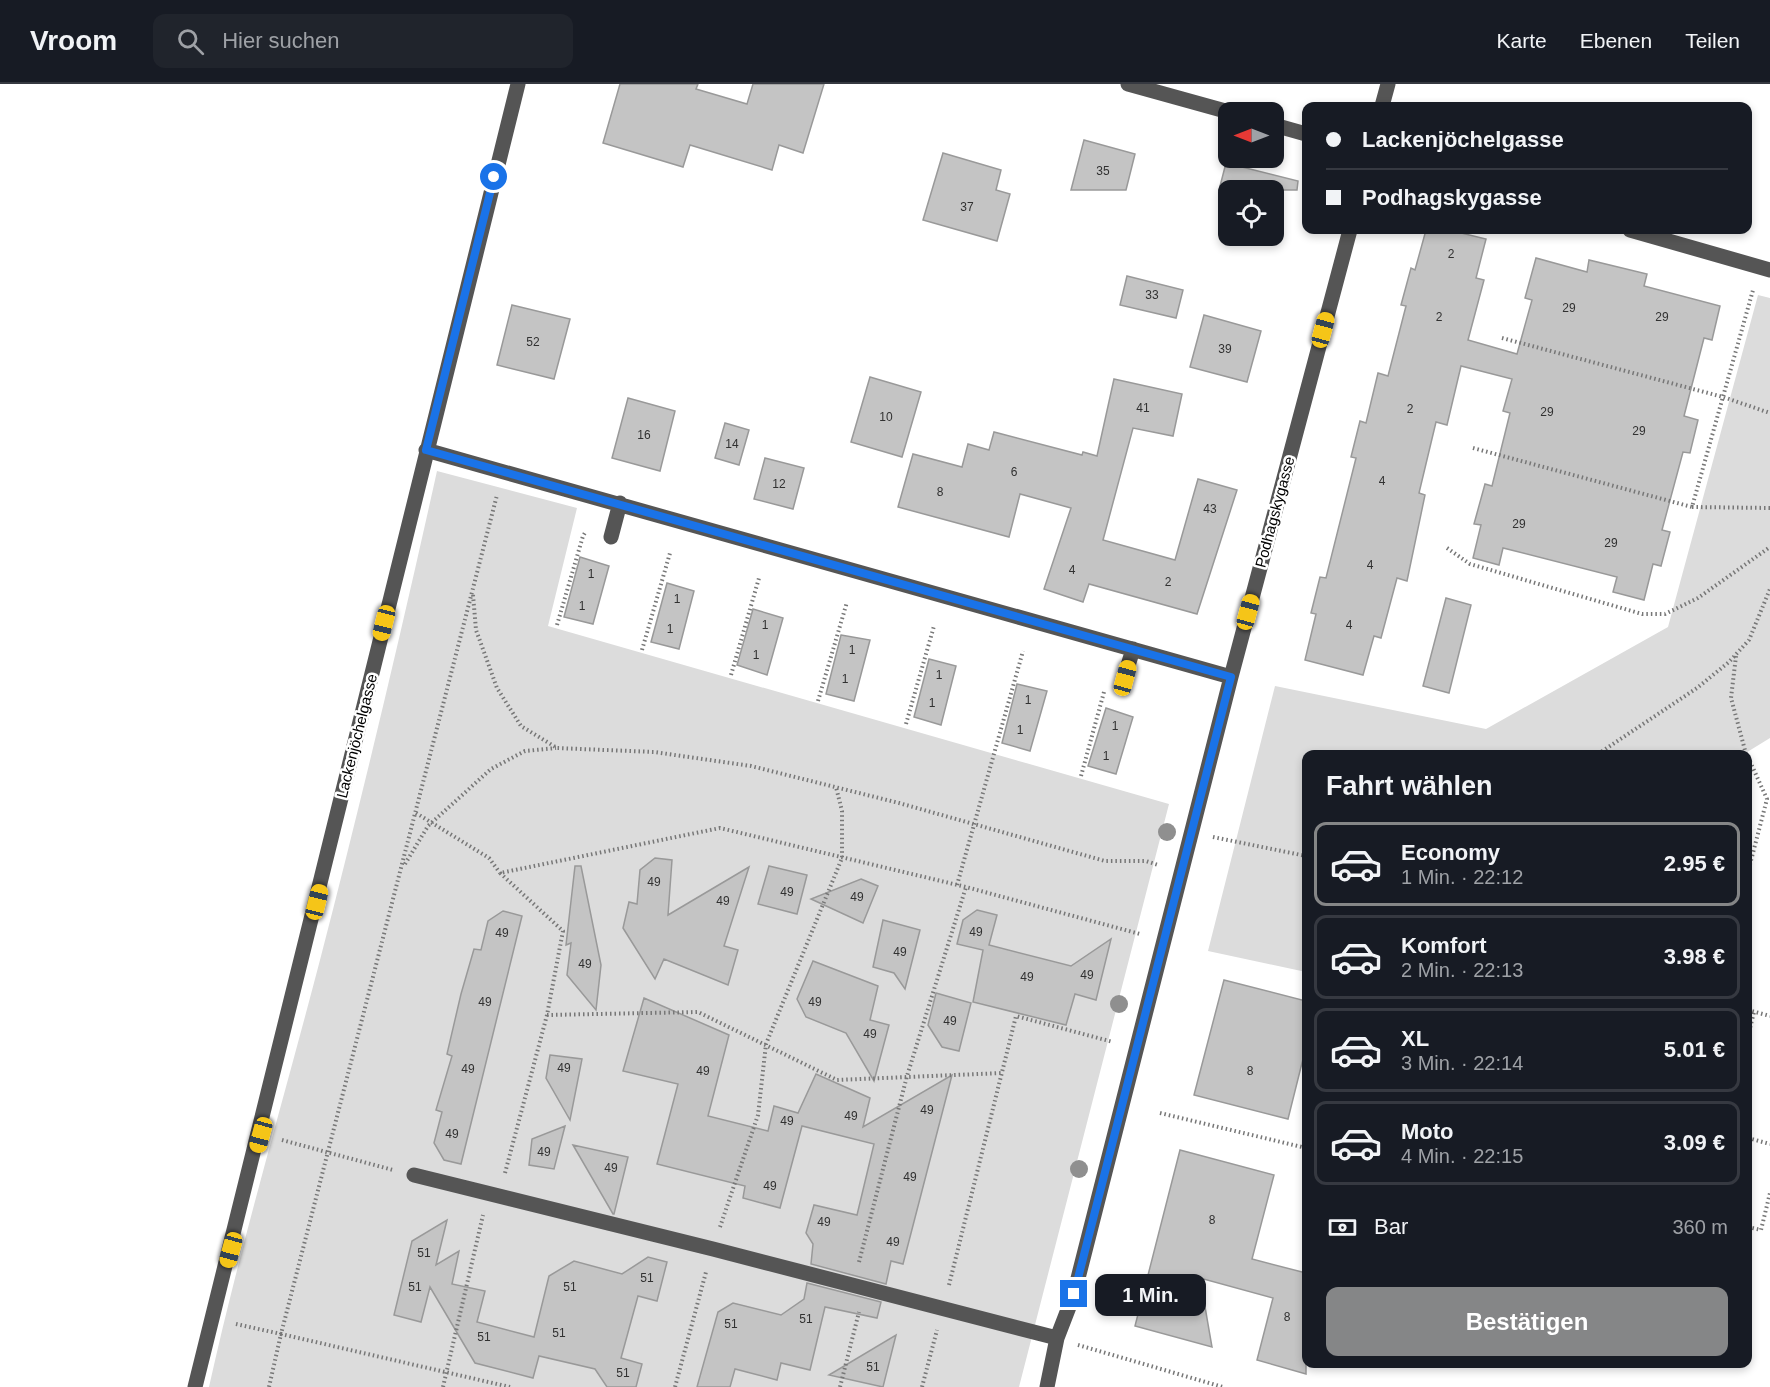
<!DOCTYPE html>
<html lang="de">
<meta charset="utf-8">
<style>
body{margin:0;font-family:Arial,sans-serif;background:#20242c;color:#f1f3f6;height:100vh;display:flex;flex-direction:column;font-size:22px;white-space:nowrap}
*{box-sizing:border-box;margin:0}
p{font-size:20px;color:#9ea1a6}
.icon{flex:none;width:33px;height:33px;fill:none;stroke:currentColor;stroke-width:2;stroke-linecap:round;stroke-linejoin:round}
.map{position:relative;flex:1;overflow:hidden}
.side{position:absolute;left:1302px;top:666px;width:450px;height:618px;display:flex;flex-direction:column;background:#171b24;border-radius:12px;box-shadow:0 3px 9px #0003}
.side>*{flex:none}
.guide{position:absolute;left:1302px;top:18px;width:450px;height:132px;border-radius:12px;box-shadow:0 3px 9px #0003;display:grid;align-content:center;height:132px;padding:0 24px;background:#171b24}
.needle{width:39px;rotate:270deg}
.fabs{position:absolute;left:1218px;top:18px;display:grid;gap:12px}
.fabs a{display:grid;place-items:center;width:66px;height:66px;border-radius:12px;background:#171b24;box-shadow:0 3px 9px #0003;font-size:30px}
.end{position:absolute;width:27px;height:27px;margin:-14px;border:8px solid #1a73e8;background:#fff;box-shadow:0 0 0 3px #fff}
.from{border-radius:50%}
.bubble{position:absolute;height:42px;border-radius:12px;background:#171b24;box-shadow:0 3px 9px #0003;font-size:20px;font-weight:800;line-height:42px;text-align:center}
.car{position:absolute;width:18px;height:36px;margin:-18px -9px;border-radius:8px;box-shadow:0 0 4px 2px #0007;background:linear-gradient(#f5c518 24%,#345 0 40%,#f5c518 0 76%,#345 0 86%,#f5c518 0)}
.guide b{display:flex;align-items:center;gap:21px;height:57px;font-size:22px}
.guide b+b{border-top:2px solid #363941}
.guide i{width:15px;height:15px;background:#f1f3f6}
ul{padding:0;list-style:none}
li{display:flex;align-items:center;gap:18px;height:84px;margin:0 12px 9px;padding:0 12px;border:3px solid #363941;border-radius:12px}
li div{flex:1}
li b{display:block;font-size:22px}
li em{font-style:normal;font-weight:800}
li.active{border-color:#858687}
li>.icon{width:54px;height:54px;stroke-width:1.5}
h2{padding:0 24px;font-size:27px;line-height:72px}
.pay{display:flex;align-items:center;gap:15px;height:66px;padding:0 24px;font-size:22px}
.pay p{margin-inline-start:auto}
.action{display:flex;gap:12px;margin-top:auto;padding:12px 24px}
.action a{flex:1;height:69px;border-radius:12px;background:#858687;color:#fff;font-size:24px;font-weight:800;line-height:69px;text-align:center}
header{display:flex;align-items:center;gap:36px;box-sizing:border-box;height:84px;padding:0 30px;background:#171b24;border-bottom:2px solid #363941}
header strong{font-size:28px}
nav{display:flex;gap:33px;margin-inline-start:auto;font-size:21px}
.search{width:420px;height:54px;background:#20242c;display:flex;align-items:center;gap:15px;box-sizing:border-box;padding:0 21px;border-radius:12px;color:#9ea1a6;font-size:22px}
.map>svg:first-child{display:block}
.green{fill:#dcdcdc}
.building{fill:#c4c4c4;stroke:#999;stroke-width:1.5}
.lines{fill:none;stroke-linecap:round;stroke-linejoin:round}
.path{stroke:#777;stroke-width:4;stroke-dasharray:1.5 3;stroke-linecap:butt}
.minor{stroke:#555;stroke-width:15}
.tree{fill:#8f8f8f}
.route{stroke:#1a73e8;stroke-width:8}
.labels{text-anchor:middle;stroke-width:5;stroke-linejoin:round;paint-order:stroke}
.number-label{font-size:12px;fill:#313131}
.street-label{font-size:15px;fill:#000;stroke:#fff}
</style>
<header>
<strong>Vroom</strong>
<div class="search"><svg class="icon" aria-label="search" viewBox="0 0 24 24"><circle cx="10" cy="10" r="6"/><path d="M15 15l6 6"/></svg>Hier suchen</div>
<nav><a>Karte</a><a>Ebenen</a><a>Teilen</a></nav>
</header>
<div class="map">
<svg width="1770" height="1303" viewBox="0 0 1770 1303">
<rect width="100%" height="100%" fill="#fff"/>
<!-- green -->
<path class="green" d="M1758,211L1770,214V654L1744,670H1306V888L1208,867L1275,602L1486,645L1668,543Z
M437,387L577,424L548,542L1169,720L1019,1303H209C241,1159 283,1018 320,876C362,714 401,550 437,387Z"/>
<!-- building -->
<path class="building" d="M620,0H698L696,5L747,20L753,0H824L803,69L779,61L772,86L690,61L683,83L603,59Z
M1084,56L1135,70L1126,106H1071Z
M943,69L1001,86L996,106L1010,110L997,157L923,136Z
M1226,79L1298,97L1297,106H1219Z
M1426,146H1449L1486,155L1476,194L1484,196L1468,256L1517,270L1532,216L1525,214L1536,174L1587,188L1589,176L1647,190L1644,202L1720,222L1712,256L1704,254L1684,332L1698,336L1690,369L1683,368L1662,446L1670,448L1661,482L1653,480L1644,516L1613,508L1617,493L1503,464L1499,481L1473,474L1481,441L1474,440L1485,400L1492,402L1510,329L1503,327L1512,295L1461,282L1447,341L1436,338L1419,409L1425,411L1407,497L1397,494L1381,554L1374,552L1363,591L1305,576L1316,530L1311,529L1320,493L1326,494L1356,374L1351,373L1360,337L1366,339L1378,289L1388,292L1406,222L1401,221L1411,184L1415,186Z
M1127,192L1183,206L1176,234L1120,221Z
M512,221L570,235L554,295L497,281Z
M1204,231L1261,247L1247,298L1190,283Z
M870,293L921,308L902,373L851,358Z
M1114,295L1182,310L1173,352L1133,344L1103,456L1175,476L1198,395L1237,406L1197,530L1089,500L1083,518L1044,505L1071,424L1020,410L1009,453L898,423L913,370L962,383L968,360L989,366L994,348L1082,371L1083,368L1097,372Z
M628,314L675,327L660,387L612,374Z
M725,339L749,346L739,381L715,374Z
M765,374L804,384L793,425L754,415Z
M580,473L609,482L593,540L564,533Z
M667,499L694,507L679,565L651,558Z
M1446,514L1471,521L1449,609L1423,602Z
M753,525L783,534L767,591L737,581Z
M841,551L870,556L854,617L826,610Z
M929,575L956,582L941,641L914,633Z
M1017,600L1047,607L1030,667L1002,659Z
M1106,624L1133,633L1116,690L1088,682Z
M655,774L672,776L668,831L749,783L724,862L738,866L728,901L664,875L655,895L623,844L629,818L637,820L640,786Z
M575,782H581L601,881L596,926L567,891L571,859L566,861Z
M769,782L807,791L797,830L758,820Z
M861,795L878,802L863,839L811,815Z
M977,826L997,831L989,861L1071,882L1111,855L1096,916L1075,910L1066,941L973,918L983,866L957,860L963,836Z
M503,827L522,832L461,1080L444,1076L434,1059L442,1028L436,1026L452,972L447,970L461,910L474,865L481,866L488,837Z
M883,836L920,846L905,905L894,889L873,883Z
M813,877L878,902L870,936L889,941L874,997L846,949L806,933L797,915Z
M1224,896L1306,917V963L1288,1035L1194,1011Z
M936,909L971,919L959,967L942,963L928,941Z
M644,914L729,951L708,1032L768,1047L774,1022L798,1029L816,990L870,1014L863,1043L952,991L903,1180L891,1177L886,1200L811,1180L813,1160L806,1149L814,1121L857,1131L874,1060L802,1042L780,1124L743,1114L745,1102L657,1080L678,1000L623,987Z
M550,971L582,975L570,1036L546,994Z
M565,1042L554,1085L529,1081L532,1055Z
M573,1061L628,1073L614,1130H613Z
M1180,1066L1274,1091L1252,1175L1306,1189V1290L1257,1276L1273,1214L1200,1194L1212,1263L1135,1242Z
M447,1136L436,1181L459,1167L452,1200L485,1207L477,1238L534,1253L549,1192L574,1177L622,1190L648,1173L667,1178L657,1217L638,1212L621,1274L642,1280L636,1303H607L595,1285L539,1272L533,1294L475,1279L430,1203L421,1238L394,1231L412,1157Z
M807,1199L881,1218L877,1234L825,1223L810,1286L781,1279L777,1296L735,1285L730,1303H697L718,1228L733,1219L781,1231L804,1215Z
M896,1251L883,1303L829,1291Z"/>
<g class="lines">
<!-- path -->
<path class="path" d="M1502,254L1723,313L1770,329
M1473,364L1692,423L1753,206
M1692,423L1770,424
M1447,464L1470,480L1642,530H1665L1698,514L1770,463
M473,511L476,546L497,604L521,642L557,664L654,668L751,682L899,719L1105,777H1146L1158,781
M557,541L583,452L586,447
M642,566L670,469
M1736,572L1731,614L1746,670
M731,591L759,494
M818,617L847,518
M906,640L934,542
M1598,670L1697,604L1729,578L1749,556L1770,505
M1748,673L1767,715L1748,788
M1081,692L1104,608
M416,729L489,774L500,789
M1213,753L1306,772
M405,780L428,742L491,685L525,667L556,664
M957,801L1023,567
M1748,926L1770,932
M547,931L698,928L837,996L1002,989
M1748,952L1754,928
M1160,1029L1306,1064
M1748,1054L1770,1060
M282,1056L393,1086
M505,1089L547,931L563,847L500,789L720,744L966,803L1140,850
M720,1143L758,1031L766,960L842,774V727L836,703
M1748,1143L1761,1146L1770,1109
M859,1178L907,992L966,803
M949,1201L1016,932L1113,958
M236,1240L281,1250L497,411
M1078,1261L1223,1303
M269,1303L281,1250L510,1303
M443,1303L483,1131
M675,1303L706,1188
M840,1303L859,1228
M922,1303L937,1246"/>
<!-- minor -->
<path class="minor" d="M1128,0L1229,28
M1382,22L1388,0
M1274,41L1306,50
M1630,146L1770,186
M426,366L1231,593
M611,453L620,419
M1124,595L1133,565
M414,1091L713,1165L1057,1254
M195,1303C306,869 409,434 518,0
M1047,1303L1057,1254L1074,1210L1231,593L1350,146"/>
</g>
<!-- trees -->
<g class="tree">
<circle cx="1167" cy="748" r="9"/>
<circle cx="1119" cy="920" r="9"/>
<circle cx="1079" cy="1085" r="9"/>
</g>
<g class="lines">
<!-- route -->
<path class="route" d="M494,93L426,366L1231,593L1074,1210"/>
</g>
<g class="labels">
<!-- number labels -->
<g class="number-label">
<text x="1103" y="91">35</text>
<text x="967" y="127">37</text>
<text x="1451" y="174">2</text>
<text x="1152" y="215">33</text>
<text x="1569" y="228">29</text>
<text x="1439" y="237">2</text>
<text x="1662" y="237">29</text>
<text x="533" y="262">52</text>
<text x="1225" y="269">39</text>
<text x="1143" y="328">41</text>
<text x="1410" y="329">2</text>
<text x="1547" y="332">29</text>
<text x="886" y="337">10</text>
<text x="1639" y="351">29</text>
<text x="644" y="355">16</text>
<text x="732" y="364">14</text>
<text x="1014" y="392">6</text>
<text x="1382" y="401">4</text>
<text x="779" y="404">12</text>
<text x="940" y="412">8</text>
<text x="1210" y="429">43</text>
<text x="1519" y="444">29</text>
<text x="1611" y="463">29</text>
<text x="1370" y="485">4</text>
<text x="1072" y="490">4</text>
<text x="591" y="494">1</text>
<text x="1168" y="502">2</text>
<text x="677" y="519">1</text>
<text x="582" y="526">1</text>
<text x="765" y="545">1</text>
<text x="1349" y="545">4</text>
<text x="670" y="549">1</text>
<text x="852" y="570">1</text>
<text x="756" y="575">1</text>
<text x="939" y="595">1</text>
<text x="845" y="599">1</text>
<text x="1028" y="620">1</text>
<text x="932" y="623">1</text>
<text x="1115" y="646">1</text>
<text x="1020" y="650">1</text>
<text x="1106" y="676">1</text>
<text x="654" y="802">49</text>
<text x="787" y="812">49</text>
<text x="857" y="817">49</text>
<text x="723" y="821">49</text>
<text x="976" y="852">49</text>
<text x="502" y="853">49</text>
<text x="900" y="872">49</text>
<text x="585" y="884">49</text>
<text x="1087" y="895">49</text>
<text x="1027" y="897">49</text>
<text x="485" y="922">49</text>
<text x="815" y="922">49</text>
<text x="950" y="941">49</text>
<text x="870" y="954">49</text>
<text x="564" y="988">49</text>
<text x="468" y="989">49</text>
<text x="703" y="991">49</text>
<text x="1250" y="991">8</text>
<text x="927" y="1030">49</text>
<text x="851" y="1036">49</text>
<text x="787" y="1041">49</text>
<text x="452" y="1054">49</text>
<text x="544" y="1072">49</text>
<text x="611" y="1088">49</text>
<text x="910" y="1097">49</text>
<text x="770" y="1106">49</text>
<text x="1212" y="1140">8</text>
<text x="824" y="1142">49</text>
<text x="893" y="1162">49</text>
<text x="424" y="1173">51</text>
<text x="647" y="1198">51</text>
<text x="415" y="1207">51</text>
<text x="570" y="1207">51</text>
<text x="1287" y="1237">8</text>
<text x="806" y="1239">51</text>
<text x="731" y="1244">51</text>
<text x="559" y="1253">51</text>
<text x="484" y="1257">51</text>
<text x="873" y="1287">51</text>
<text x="623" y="1293">51</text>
</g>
<!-- street labels -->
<g class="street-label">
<text transform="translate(1275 428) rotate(-75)" y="5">Podhagskygasse</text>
<text transform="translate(357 652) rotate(-76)" y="5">Lackenjöchelgasse</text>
</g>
</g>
</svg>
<div class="fabs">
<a><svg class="needle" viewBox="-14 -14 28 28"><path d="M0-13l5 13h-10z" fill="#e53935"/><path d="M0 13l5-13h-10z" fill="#9ea1a6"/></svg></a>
<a><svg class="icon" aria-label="locate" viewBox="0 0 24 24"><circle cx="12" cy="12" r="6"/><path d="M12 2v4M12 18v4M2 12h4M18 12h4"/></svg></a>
</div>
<i class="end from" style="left:494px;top:93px"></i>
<i class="end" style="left:1074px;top:1210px"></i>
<div class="bubble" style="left:1095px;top:1190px;width:111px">1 Min.</div>
<i class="car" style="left:1323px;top:246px;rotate:15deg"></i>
<i class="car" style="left:1248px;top:528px;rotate:15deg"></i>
<i class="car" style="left:384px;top:539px;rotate:194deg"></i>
<i class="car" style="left:1125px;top:594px;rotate:15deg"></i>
<i class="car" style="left:317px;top:818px;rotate:14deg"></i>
<i class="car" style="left:261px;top:1051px;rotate:195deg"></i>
<i class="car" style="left:231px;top:1166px;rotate:195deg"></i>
<div class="guide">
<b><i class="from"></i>Lackenjöchelgasse</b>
<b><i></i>Podhagskygasse</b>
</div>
<section class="side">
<h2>Fahrt wählen</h2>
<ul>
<li class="active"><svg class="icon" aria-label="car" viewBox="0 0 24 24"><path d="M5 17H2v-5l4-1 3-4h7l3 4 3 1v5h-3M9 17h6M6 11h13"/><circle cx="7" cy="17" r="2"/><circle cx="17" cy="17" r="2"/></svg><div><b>Economy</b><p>1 Min. · 22:12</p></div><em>2.95 €</em></li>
<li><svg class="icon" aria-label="car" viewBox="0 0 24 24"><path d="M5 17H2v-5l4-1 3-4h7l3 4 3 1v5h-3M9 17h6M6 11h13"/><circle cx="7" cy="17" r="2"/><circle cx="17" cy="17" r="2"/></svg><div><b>Komfort</b><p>2 Min. · 22:13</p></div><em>3.98 €</em></li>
<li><svg class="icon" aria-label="car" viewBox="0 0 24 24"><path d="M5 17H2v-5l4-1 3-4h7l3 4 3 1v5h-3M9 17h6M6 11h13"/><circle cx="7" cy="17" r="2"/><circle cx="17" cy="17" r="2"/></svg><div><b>XL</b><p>3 Min. · 22:14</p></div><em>5.01 €</em></li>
<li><svg class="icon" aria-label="car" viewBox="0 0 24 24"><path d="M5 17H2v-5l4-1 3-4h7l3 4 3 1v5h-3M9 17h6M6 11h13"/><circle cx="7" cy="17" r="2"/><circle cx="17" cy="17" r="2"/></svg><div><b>Moto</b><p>4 Min. · 22:15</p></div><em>3.09 €</em></li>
</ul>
<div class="pay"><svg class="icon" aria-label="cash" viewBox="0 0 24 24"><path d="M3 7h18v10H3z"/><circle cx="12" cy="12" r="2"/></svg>Bar<p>360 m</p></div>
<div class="action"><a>Bestätigen</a></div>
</section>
</div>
